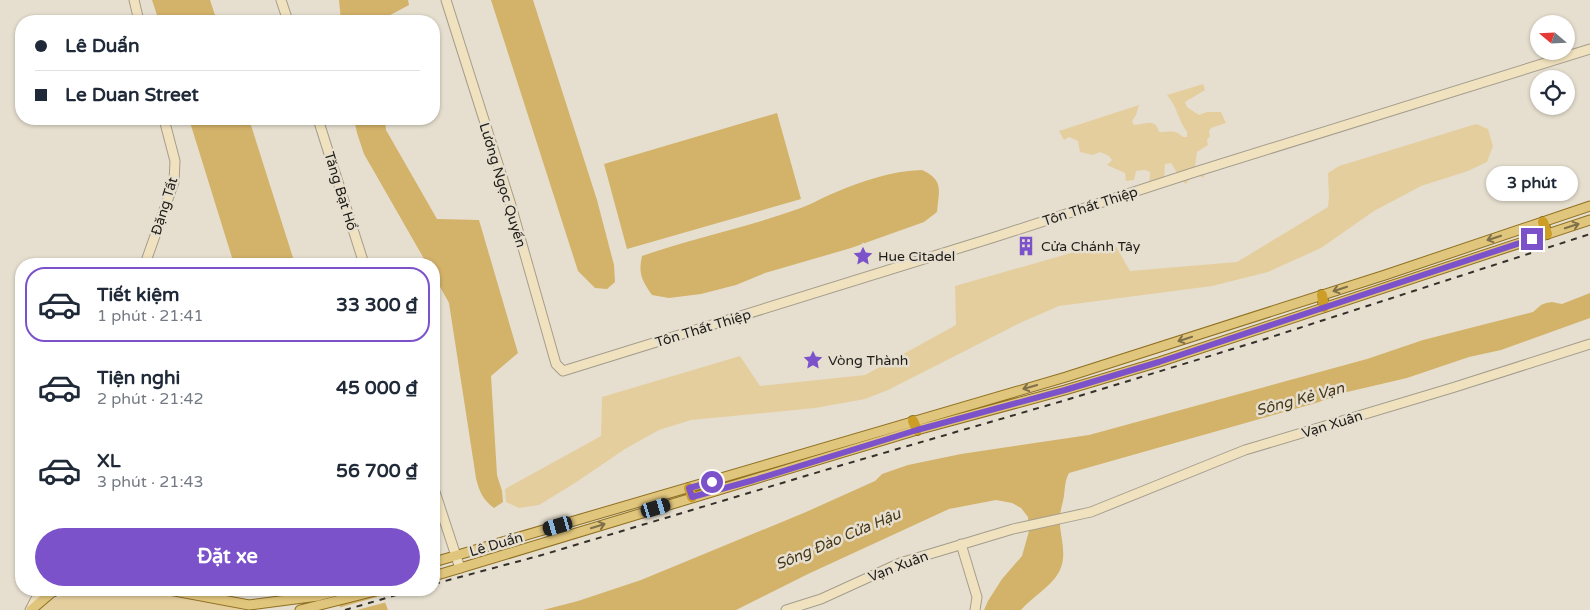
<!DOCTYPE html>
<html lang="vi">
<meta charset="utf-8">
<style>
body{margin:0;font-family:"Varela Round",sans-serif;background:#f6f6f7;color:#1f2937;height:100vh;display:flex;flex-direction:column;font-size:19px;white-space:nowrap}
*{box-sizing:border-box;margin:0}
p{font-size:16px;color:#747a83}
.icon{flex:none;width:28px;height:28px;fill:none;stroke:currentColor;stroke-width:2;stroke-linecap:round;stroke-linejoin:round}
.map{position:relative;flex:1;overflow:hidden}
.side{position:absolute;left:15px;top:258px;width:425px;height:338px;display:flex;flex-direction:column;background:#fff;border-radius:20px;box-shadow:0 1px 4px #0004}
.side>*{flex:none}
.guide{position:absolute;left:15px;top:15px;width:425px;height:110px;border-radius:20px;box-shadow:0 1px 4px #0004;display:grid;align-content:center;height:110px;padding:0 20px;background:#fff}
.needle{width:32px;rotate:289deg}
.fabs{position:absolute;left:1530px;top:15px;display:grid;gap:10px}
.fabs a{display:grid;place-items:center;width:45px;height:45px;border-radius:50%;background:#fff;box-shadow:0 1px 4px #0004;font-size:25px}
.end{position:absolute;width:22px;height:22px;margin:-11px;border:6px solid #7c52cb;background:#fff;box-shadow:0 0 0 2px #fff}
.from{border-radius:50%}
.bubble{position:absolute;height:35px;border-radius:18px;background:#fff;box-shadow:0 1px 4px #0004;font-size:16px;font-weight:800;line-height:35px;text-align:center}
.car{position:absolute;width:15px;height:30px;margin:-15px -8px;border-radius:6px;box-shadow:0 0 4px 1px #0007;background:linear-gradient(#222 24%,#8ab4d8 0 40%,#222 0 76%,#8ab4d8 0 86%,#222 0)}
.guide b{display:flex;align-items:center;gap:18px;height:48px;font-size:19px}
.guide b+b{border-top:1px solid #e0e1e3}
.guide i{width:12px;height:12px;background:#1f2937}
ul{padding:9px 0 0;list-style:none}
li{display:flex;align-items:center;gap:15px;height:75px;margin:0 10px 8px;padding:0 10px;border:2px solid transparent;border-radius:20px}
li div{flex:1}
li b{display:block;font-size:19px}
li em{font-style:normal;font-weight:800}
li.active{border-color:#7c52cb}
li>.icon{width:45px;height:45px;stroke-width:1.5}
.button{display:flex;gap:10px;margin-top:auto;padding:10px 20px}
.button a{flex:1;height:58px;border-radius:30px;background:#7c52cb;color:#fff;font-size:20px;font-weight:800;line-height:58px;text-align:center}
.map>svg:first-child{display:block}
.green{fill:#e5ce9e}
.water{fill:#d3b26a}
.pier{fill:#e6dfcf}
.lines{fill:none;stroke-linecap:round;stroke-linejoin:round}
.secondary-casing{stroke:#a49d8e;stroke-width:11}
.primary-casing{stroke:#8f7021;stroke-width:11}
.highway-casing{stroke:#8f7021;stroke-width:12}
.secondary{stroke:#f0e2be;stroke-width:9}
.primary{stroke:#e0c57d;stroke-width:9}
.highway{stroke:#cc9e27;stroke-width:10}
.rail{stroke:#34302a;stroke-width:2;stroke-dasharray:6 6;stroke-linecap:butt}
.oneway{stroke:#80704a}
.route{stroke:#7c52cb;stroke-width:6}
.labels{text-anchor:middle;stroke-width:5;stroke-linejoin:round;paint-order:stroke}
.street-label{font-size:14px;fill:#1f1c17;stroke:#e6dfcf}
.poi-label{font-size:14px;fill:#1f1c17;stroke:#e6dfcf;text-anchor:start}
.water-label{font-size:15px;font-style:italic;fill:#453717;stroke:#e6dfcf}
</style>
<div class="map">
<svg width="1590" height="610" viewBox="0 0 1590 610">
<rect width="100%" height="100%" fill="#e6dfcf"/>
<!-- green -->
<path class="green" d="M1203,84L1205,90L1185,102L1187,107L1199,115L1207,112H1221L1226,123L1211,128L1209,131L1210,136L1207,140L1208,145L1197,152L1195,167L1198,172H1206L1203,178L1194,172L1186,184C1179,179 1176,170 1171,163L1165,164L1164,179L1149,189L1150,172L1145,170L1136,171L1134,180L1126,181L1125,173L1107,165L1112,160L1109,156L1100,152L1093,155L1080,152L1078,141L1069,137L1064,140L1059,131L1139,105L1136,115L1132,121L1134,125C1145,125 1155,117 1159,132C1170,132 1175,129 1183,137H1187V132C1177,118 1178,108 1167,95Z
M1476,124L1488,129L1493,146L1487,162L1468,171L1421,186L1374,211L1321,248L1268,272L1212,286L1059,306L1022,322L888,390L865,399L815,408L691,420L659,430L625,449L575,483L539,505L519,508L506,502L505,489L601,436L602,397L740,356L760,386L865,375L956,325L955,286L1113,241L1130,271L1237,262L1328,207L1329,197L1328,173L1339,166Z
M78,589H135L240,607L242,610H39L51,600Z"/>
<!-- water -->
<path class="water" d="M152,0H210L217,21H159Z
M339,0H408L409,5L379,21H341Z
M491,0H533L597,200L614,265L615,282L607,289L595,288L578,271Z
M777,113L801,199L627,249L604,164Z
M189,119H249L295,264H234Z
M354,119H385L386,130L437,219L479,220L518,353L491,376L497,475L502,491L503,502L494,508C483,500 479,491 476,478L449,303L434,276V264H427L364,154L357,133Z
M922,170C944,180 939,190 937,212L924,222L851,248L765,273L736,285L701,294L669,298L652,295C642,280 638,274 642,256C692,238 745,228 795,210C809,206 821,198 834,193C862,181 891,171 922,170Z
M1590,293V318L1501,350L1469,357L1407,378L1347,392L1316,403L1069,473C1065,480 1065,488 1064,496C1063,502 1061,508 1060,515C1058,534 1069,553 1059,572C1050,588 1033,596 1021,610H984L988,601L1002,579L1022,556L1029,531L1028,517L1021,508L1012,503L996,500L949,509L808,574L736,610H543L578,601L641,580L806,512L875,481L882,474L908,465L961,454L1089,435L1367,359L1423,340L1533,312L1541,305L1546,303L1552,302L1562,304Z
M334,589H380L388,610H341Z"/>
<!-- pier -->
<path class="pier" d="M384,595L387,602L357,610H338V608Z"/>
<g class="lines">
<defs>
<path id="secondary" d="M134,0L139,21
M281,0L288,21
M446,0L510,202L556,364L563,371L995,237L1195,172L1590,49
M318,119L364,264
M145,264L174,182L175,161L164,119
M434,489L460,568
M961,544L977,597L975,610
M30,610L41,589
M786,610L821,599L900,563L1013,529L1091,512L1245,450L1455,387L1590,344"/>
<path id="primary" d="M434,562L1066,377L1385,275L1590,206
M434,576L917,430L1065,390L1159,362L1590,220
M164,589L249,605L318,596L345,589
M31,610L51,593L60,589
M300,610L383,589"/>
<path id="highway" d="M1543,222L1547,234
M1322,295L1324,307
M913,421L917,430
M689,488L692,497"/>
</defs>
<!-- secondary casing -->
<use href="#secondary" class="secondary-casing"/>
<!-- primary casing -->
<use href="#primary" class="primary-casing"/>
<!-- highway casing -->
<use href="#highway" class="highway-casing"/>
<!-- secondary -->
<use href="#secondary" class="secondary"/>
<!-- primary -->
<use href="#primary" class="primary"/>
<!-- highway -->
<use href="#highway" class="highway"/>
<!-- rail -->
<path class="rail" d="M434,584L542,555L832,468L1066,400L1262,340L1590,234
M345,610L417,589"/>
</g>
<!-- one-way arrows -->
<defs><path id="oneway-shaft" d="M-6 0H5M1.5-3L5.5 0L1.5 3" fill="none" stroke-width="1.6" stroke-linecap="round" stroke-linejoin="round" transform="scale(1.25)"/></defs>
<g class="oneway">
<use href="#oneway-shaft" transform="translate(1572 226) rotate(-18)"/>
<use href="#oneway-shaft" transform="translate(1494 238) rotate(162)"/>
<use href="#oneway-shaft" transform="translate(1340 289) rotate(162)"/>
<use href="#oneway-shaft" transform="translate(1185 339) rotate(162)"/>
<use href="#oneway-shaft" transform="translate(1030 387) rotate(164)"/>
<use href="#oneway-shaft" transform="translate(598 526) rotate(-17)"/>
</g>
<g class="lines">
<!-- route -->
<path class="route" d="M712,482L689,488L692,497L754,480L917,430L1065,390L1159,362L1532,239"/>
</g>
<!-- icons -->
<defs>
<symbol id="building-bare" viewBox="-9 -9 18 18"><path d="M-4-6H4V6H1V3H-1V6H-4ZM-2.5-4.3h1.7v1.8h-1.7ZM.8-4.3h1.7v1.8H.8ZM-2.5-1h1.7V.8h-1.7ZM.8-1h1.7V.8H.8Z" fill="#7c52cb" stroke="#e6dfcf" stroke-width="2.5" paint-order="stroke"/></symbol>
<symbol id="sight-bare" viewBox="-9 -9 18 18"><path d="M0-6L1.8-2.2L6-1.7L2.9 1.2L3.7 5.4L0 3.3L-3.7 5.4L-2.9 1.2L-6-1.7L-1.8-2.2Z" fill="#7c52cb" stroke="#e6dfcf" stroke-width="2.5" paint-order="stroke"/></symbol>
</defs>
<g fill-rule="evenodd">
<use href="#building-bare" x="1012" y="232" width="28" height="28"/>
<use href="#sight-bare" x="849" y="242" width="28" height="28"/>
<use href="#sight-bare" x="799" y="346" width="28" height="28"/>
</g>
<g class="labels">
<!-- street labels -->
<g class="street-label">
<text transform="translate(503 185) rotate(73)" y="5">Lương Ngọc Quyến</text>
<text transform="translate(341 191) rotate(73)" y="5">Tăng Bạt Hổ</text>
<text transform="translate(164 206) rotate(-73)" y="5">Đặng Tất</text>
<text transform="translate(1090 206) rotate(-18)" y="5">Tôn Thất Thiệp</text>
<text transform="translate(703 328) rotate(-17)" y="5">Tôn Thất Thiệp</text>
<text transform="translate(1332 424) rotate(-17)" y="5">Vạn Xuân</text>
<text transform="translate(496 544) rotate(-16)" y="5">Lê Duẩn</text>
<text transform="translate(898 566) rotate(-21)" y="5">Vạn Xuân</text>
</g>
<!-- poi labels -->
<g class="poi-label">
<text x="1041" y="251">Cửa Chánh Tây</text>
<text x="878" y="261">Hue Citadel</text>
<text x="828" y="365">Vòng Thành</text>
</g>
<!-- water labels -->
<g class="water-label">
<text transform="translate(1300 399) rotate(-15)" y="5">Sông Kẻ Vạn</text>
<text transform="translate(838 539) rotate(-23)" y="5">Sông Đào Cửa Hậu</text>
</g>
</g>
</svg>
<div class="fabs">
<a><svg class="needle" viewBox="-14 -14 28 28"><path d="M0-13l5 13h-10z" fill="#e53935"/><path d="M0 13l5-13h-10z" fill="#747a83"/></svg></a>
<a><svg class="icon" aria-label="locate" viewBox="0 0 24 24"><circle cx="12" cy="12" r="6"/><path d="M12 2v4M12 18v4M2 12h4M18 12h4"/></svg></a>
</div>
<i class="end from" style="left:712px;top:482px"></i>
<i class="end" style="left:1532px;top:239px"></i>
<div class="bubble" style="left:1486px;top:166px;width:92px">3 phút</div>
<i class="car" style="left:656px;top:508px;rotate:73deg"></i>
<i class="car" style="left:558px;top:526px;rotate:254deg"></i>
<div class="guide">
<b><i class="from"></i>Lê Duẩn</b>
<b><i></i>Le Duan Street</b>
</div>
<section class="side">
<ul>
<li class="active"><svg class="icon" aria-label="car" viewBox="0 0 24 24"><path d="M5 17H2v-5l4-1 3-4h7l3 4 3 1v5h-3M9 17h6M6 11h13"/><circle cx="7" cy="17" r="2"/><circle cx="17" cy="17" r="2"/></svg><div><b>Tiết kiệm</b><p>1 phút · 21:41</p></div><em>33 300 ₫</em></li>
<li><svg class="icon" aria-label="car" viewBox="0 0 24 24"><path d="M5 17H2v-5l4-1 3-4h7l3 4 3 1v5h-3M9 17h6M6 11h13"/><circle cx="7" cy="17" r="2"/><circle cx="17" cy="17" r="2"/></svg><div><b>Tiện nghi</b><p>2 phút · 21:42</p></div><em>45 000 ₫</em></li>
<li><svg class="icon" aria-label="car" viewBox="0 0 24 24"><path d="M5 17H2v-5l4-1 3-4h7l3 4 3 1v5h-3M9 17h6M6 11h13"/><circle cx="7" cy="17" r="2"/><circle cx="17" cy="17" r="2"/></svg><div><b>XL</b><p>3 phút · 21:43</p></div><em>56 700 ₫</em></li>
</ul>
<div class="button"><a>Đặt xe</a></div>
</section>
</div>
